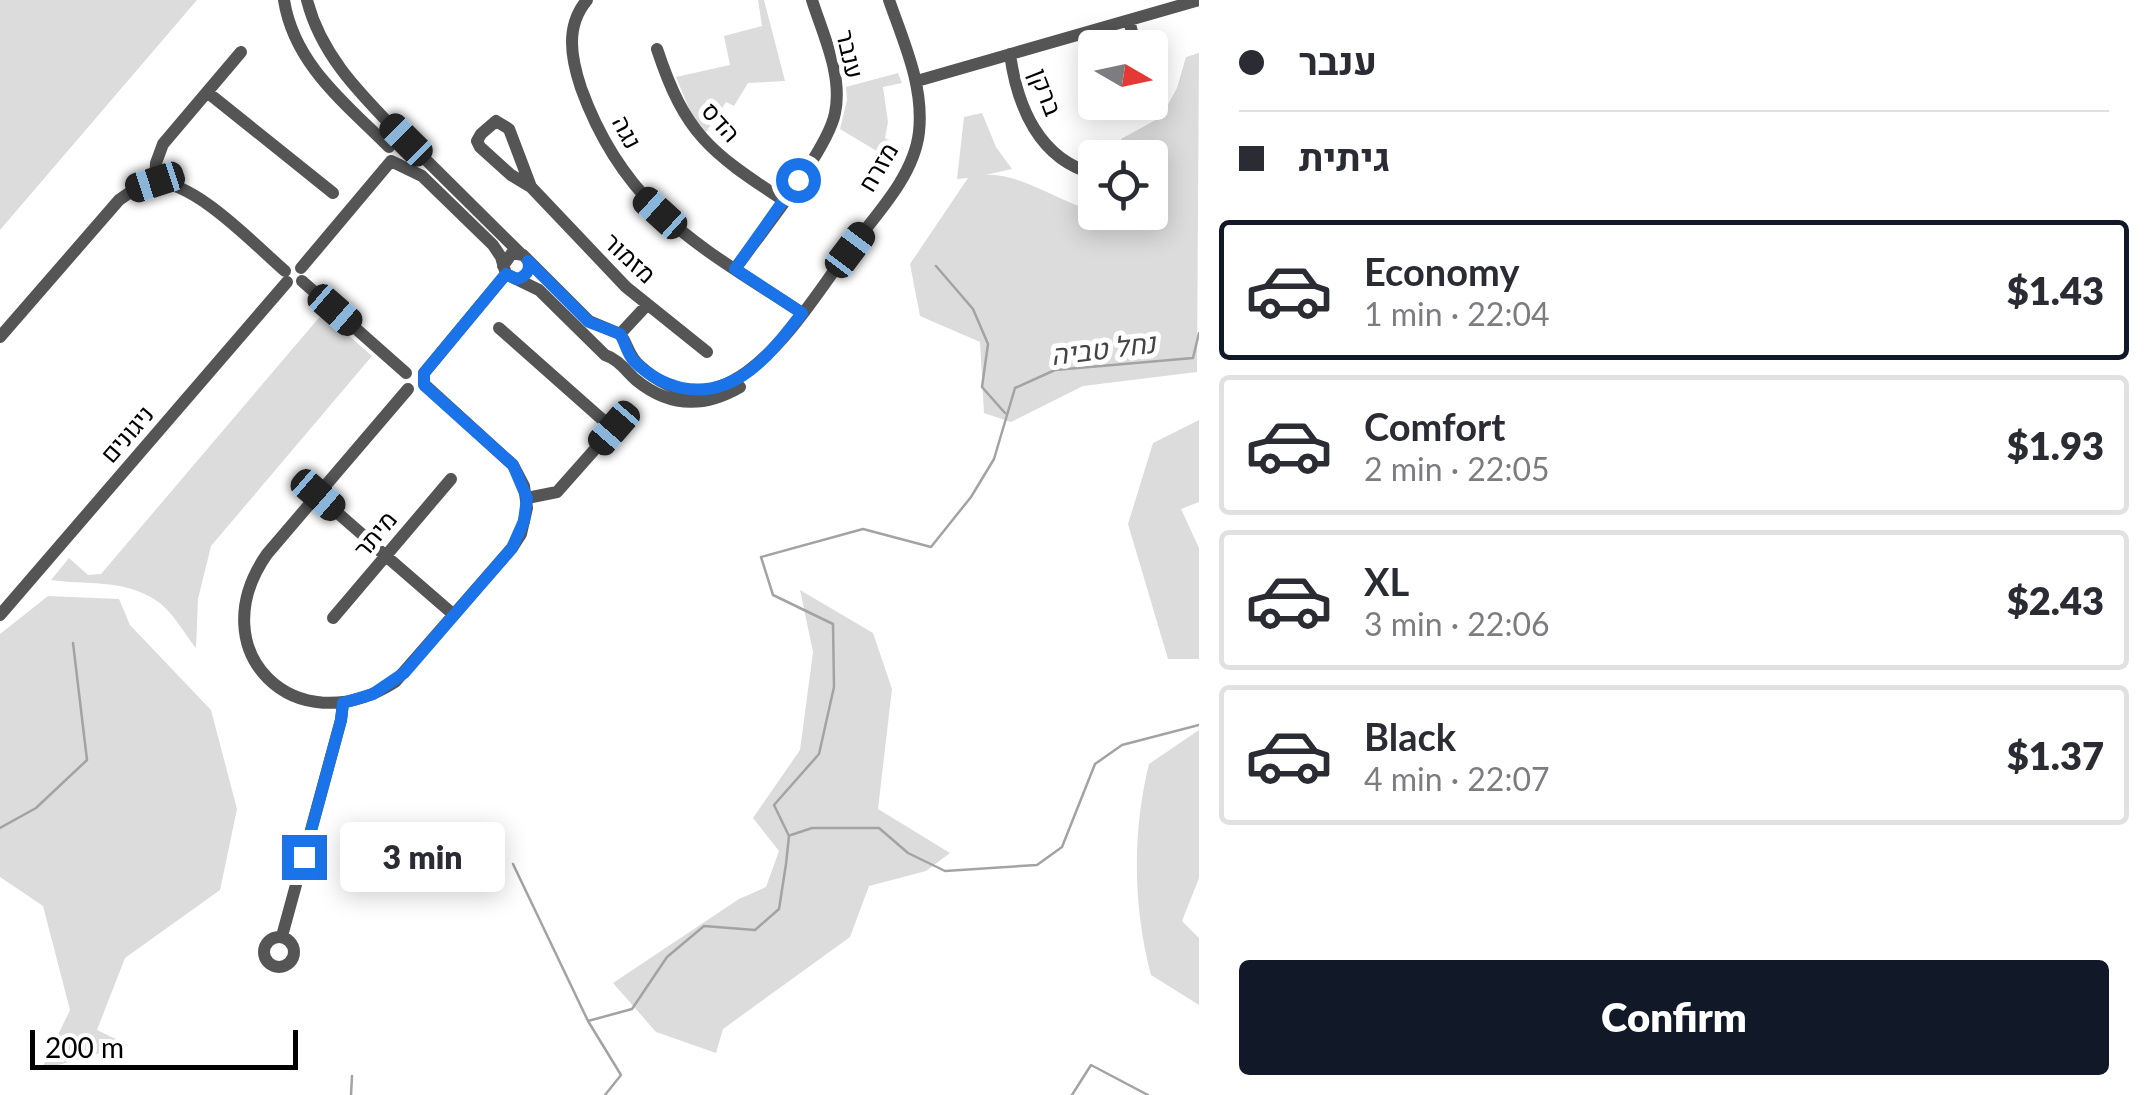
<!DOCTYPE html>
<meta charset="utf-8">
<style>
body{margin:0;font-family:Lato,Heebo,sans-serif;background:#f7f7f7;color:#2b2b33;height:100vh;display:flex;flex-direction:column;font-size:38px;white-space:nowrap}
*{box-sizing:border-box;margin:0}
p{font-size:32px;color:#7c7c81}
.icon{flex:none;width:55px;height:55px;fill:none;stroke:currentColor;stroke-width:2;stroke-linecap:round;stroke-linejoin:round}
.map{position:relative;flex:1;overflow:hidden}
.details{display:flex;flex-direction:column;background:#fff;width:950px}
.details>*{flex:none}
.guide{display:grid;align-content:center;height:220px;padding:0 40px;background:#fff}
.needle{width:65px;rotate:99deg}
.fabs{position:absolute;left:1078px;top:30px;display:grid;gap:20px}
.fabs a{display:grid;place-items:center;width:90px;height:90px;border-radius:10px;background:#fff;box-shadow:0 5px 25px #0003;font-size:50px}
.scale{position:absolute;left:30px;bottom:25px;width:268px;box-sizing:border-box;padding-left:10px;border:5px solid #000;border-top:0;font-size:28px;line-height:35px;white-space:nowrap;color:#000;-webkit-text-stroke:8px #fff;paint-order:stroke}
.end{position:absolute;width:45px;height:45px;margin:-22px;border:12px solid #1a73e8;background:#fff;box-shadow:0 0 0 5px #fff}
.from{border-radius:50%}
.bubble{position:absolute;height:70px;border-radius:10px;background:#fff;box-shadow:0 5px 25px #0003;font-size:32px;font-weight:800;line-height:70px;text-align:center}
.car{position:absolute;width:30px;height:60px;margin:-30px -15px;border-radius:12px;box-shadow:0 0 8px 2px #0007;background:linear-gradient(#222 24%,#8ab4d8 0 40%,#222 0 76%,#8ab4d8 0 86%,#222 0)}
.guide b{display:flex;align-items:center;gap:35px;height:95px;font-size:38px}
.guide b+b{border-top:2px solid #e1e1e2}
.guide i{width:25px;height:25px;background:#2b2b33}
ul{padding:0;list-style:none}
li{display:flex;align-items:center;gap:30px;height:140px;margin:0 20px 15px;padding:0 20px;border:5px solid #e1e1e2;border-radius:10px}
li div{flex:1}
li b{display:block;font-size:38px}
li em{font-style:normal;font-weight:800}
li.selected{border-color:#111827}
li>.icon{width:90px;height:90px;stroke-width:1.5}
.action{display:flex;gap:20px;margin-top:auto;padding:20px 40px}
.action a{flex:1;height:115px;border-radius:10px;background:#111827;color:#fff;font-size:40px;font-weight:800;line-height:115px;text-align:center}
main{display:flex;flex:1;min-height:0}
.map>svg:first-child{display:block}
.green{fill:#dcdcdc}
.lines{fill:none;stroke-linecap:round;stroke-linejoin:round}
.stream{stroke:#a3a3a3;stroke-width:2.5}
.minor{stroke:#555;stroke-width:12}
.route{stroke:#1a73e8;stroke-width:12}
.labels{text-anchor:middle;stroke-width:10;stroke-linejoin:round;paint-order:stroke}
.street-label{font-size:25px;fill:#000;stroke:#fff}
.water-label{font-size:28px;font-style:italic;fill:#444;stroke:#fff}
</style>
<main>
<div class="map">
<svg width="1199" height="1095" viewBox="0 0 1199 1095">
<rect width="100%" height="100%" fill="#fff"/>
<!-- green -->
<path class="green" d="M0,0H197L0,230Z
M758,0H764L785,81L748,83L734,106L726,102L706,132L692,116L676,77L730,65L724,36L762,26Z
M1199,53L1197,372L1083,386L1011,422L984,413L980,342L920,316L910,264L968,178L957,179L964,117L982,113L996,147L1012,169L985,175C1015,172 1053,197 1084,208L1095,191V212H1150V158L1121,157V139L1161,117L1177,88L1186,57Z
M898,73L902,83L883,87L888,122L885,138L903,149L895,162L840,129L847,100L846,87Z
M323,313L372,356L211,546L198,599L196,648C183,632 172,610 154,599C122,579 85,585 51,580L69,558L88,575L101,574Z
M1199,420V502L1181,509L1199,548V659H1168L1128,524L1153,443Z
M800,590L873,633L892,689L878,809L950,853L926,871L869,886L850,937L723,1029L716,1053L656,1032L613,983L739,899L766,887L779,851L753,818L800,750L813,652Z
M48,596L119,599L130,625L211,710L237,809L220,890L125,958L97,1030L128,1045L41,1070L70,1010L43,906L0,877V634Z
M1199,730V878L1182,921L1199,938V1005L1151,975C1133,908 1132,832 1149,764Z"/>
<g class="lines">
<!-- stream -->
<path class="stream" d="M936,266L973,309L988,344L982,387L1005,413
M0,828L36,808L87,760L73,643
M791,835L812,828H879L908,853L945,871L1037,865L1062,847L1095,764L1122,745L1199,725
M513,864L588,1021
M351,1095L352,1076
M605,1095L621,1075L588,1021L632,1009L667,957L704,926L755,930L779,909L786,864L789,836L774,805L819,754L834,687L833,624L773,595L761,557L863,529L931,547L971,497L994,459L1015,388L1055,370L1193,358L1199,333
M1072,1095L1091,1065L1148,1095"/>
<!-- minor -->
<path class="minor" d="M284,0C294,64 345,103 389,147
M307,0C322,59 365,98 406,141
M587,0C565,26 571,58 581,88C625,210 700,246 802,313
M1129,20L1136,48
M657,49C685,134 710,152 783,200
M1010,54C1017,106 1039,160 1095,174
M917,81L1199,0
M207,92L333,193
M412,146L520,253
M391,161L422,176L493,245L501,257L506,274L539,290L605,355C618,359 626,371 636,380C669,407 704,408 740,387
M155,182L156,163L163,144L241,52
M531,187L509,129L496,121L481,134L477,141L480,147L511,175L531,187L626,287L707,352
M503,266L512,253L523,255L589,321L620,334C628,344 628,355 639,365C726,446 801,315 846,254C872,219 914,178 919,132C924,86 904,43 889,0
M301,268L391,161
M735,269C760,234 828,150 835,113C843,75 823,35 812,0
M302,281L406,373
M499,328L613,429
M620,334L647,305
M0,337L119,200C129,193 141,184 155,183C193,179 256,246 285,271
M424,373L506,274
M408,389L267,554C199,651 295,746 395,682L512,548L521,534L527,508L524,486L513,465L425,385
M317,495L364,536
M527,498L557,492L627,413
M379,550L454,615
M0,615L287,282
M333,618L451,479
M282,936L341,720L343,703
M264 952a15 15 0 1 1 30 0a15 15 0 1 1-30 0Z"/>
</g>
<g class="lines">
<!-- route -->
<path class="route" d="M304,857L341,720L343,703L373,694L404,673L512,548L524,521L527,498L513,465L424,385V373L506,274L516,279C526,277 531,270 528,261L589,322L620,334C626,343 626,352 634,361C647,374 664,384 682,388C737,399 772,352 802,313L735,269L798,180"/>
</g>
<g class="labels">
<!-- street labels -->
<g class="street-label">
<text transform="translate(850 54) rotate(77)" y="9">ענבר</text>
<text transform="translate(1046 92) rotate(69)" y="9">ברקן</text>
<text transform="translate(721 122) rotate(48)" y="9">הדס</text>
<text transform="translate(627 132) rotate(62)" y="9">נגה</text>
<text transform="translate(878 167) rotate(-59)" y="9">מזרח</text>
<text transform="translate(630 258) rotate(43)" y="9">מזמור</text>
<text transform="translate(127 434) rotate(-49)" y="9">ניגונים</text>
<text transform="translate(375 534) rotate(-50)" y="9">מיתר</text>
</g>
<!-- water labels -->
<g class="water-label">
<text transform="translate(1103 349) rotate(-7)" y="10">נחל טביה</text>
</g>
</g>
</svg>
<div class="fabs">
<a><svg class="needle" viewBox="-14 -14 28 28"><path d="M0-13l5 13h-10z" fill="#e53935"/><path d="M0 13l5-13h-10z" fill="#7c7c81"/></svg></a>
<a><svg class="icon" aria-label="locate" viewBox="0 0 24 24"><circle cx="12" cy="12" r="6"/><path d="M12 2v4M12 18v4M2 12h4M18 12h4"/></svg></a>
</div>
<div class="scale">200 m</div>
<i class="end from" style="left:798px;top:180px"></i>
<i class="end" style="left:304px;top:857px"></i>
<div class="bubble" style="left:340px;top:822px;width:165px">3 min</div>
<i class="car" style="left:406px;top:140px;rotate:315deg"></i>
<i class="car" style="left:155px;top:182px;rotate:252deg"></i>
<i class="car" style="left:660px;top:213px;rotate:312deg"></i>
<i class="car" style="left:850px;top:250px;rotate:37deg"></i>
<i class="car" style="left:335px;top:310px;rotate:131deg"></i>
<i class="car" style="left:614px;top:428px;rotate:221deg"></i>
<i class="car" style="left:318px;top:495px;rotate:131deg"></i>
</div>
<section class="details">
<div class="guide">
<b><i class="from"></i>ענבר</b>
<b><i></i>גיתית</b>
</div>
<ul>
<li class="selected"><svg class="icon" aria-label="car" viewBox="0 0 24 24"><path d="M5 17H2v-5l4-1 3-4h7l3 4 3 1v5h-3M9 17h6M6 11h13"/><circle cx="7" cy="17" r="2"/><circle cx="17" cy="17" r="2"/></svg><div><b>Economy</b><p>1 min · 22:04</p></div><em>$1.43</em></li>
<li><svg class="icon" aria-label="car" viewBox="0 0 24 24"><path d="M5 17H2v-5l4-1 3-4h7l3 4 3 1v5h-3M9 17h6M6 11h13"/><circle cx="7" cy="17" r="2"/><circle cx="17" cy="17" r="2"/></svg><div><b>Comfort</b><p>2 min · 22:05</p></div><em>$1.93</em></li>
<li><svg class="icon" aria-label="car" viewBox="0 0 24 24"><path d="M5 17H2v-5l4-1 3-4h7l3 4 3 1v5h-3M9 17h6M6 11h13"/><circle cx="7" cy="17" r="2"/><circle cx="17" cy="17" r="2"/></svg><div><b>XL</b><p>3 min · 22:06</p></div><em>$2.43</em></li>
<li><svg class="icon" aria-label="car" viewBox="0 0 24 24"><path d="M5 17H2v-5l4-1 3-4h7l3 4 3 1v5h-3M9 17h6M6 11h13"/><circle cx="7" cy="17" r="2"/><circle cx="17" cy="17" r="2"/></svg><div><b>Black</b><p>4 min · 22:07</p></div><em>$1.37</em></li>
</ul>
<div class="action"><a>Confirm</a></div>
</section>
</main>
